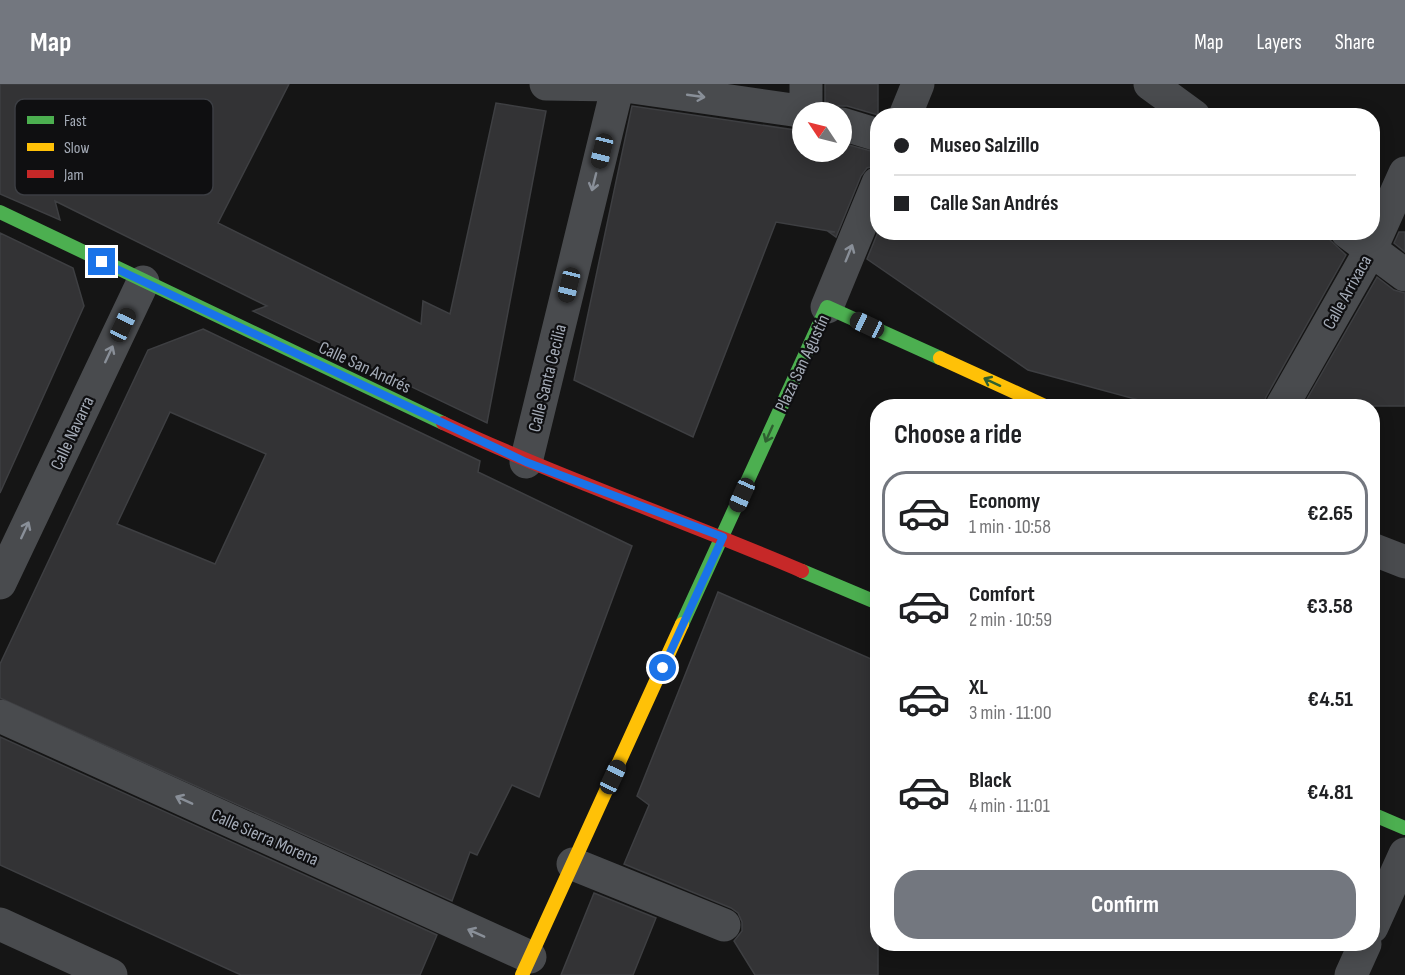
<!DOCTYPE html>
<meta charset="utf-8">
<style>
body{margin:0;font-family:"Sofia Sans Condensed",sans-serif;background:#f2f2f2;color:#202124;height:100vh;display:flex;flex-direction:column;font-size:22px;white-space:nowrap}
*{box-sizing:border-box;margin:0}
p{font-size:20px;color:#757577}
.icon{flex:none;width:33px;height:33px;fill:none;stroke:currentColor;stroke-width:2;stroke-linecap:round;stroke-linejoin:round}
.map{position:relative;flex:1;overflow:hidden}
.drawer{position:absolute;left:870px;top:315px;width:510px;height:552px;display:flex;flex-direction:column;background:#fff;border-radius:24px;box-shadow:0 3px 15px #0003}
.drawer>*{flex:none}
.top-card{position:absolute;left:870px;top:24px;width:510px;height:132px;border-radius:24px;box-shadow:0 3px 15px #0003;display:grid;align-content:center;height:132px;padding:0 24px;background:#fff}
.needle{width:39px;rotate:305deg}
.controls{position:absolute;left:792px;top:18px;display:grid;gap:12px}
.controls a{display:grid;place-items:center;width:60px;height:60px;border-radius:50%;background:#fff;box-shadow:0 3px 15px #0003;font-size:30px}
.end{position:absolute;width:27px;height:27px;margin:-14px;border:8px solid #1a73e8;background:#fff;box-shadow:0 0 0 3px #fff}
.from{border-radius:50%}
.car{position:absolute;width:18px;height:36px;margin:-18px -9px;border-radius:8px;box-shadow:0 0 4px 2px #0007;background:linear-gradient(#222 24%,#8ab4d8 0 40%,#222 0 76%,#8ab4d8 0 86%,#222 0)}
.top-card b{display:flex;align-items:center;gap:21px;height:57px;font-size:22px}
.top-card b+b{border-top:2px solid #e0e0e0}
.top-card i{width:15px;height:15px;background:#202124}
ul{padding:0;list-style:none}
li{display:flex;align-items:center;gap:18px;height:84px;margin:0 12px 9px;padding:0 12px;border:3px solid transparent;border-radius:24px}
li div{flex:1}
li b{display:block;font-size:22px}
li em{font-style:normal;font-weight:700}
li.on{border-color:#73777f}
li>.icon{width:54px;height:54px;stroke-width:1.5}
h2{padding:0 24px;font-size:27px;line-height:72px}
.button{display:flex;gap:12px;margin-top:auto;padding:12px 24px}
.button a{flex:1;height:69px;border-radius:24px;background:#73777f;color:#fff;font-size:24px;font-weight:700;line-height:69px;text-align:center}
header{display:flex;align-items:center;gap:36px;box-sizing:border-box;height:84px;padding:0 30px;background:#73777f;color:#fff}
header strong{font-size:28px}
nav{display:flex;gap:33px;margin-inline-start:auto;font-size:21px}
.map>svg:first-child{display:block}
.building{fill:#333335;stroke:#3e3f42;stroke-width:1.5;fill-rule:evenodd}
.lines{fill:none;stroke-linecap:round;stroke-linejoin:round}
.street{stroke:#494b4e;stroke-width:33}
.fast{stroke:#4caf50;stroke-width:14}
.slow{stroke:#ffc107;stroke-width:14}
.jam{stroke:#c62828;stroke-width:14}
.oneway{stroke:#898f98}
.oneway2{stroke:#2e5f30}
.route{stroke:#1a73e8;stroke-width:8}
.labels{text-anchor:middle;stroke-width:4.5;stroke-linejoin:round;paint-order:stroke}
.street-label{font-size:18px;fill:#a5acb8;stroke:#0f0f11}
.key{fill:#0f0f11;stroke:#3c3e43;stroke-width:1.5}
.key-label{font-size:16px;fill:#a5acb8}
</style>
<header>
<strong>Map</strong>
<nav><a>Map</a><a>Layers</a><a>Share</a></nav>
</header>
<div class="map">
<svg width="1405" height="891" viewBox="0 0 1405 891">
<rect width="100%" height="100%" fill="#151515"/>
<!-- building -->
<path class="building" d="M0,0H289L218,139L421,240L423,217L450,230L496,19L546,27L487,339L253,227L267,222L55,117L60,136L0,110Z
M825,0H878V31L847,22H837L825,28Z
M632,22L802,47V68H842V59L878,69V81L867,84L861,92L836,153L829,148H835L776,138L693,353L574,296Z
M878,148H1329L1330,156L1346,171L1266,313L1263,322H1161L1028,286L867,175Z
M1399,148H1405V168L1394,159Z
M0,149L73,184L84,222L0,409Z
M1377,193L1394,206L1405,209V322H1303Z
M203,245L480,377L478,388L632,462L539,713L512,701L477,771L470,768L452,817L0,614V580L148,266ZM170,328L266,370L215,480L117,440Z
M718,508L878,578V891H755L734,857L742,847V838L738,829L731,824L624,780L649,721L637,712Z
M0,653L437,851L420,891H241L0,781Z
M594,809L656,834L633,891H561Z"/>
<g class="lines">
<!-- street -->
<path class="street" d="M546,0L618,1L807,28
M1150,0L1194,32
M806,28V0
M905,32L918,0
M842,40L878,51
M1347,148L1405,191
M827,223L878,99
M1282,322L1370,167L1405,89
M526,378L618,1
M1372,465L1405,478
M0,499L143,198
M0,632L530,873
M573,780L724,841
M0,840L111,891
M1372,843L1405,770
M1351,891L1365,860"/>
<!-- fast -->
<path class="fast" d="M0,128L443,339
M802,487L878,519
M682,540L827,223L940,274
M1372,730L1405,744"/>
<!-- slow -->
<path class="slow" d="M940,274L1045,322
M522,891L682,540"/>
<!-- jam -->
<path class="jam" d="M443,339C560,394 683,436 802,487"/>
</g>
<!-- one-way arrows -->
<defs><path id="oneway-shaft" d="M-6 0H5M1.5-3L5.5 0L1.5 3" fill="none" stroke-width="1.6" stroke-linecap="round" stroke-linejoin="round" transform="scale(1.5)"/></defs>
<g class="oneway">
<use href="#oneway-shaft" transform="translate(696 12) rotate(8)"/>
<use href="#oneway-shaft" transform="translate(594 98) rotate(104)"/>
<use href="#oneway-shaft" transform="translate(849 169) rotate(-68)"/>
<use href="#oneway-shaft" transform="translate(109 270) rotate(-65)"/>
<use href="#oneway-shaft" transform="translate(25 446) rotate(-65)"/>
<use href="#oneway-shaft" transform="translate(184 716) rotate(-156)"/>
<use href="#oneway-shaft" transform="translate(476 849) rotate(-156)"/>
</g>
<g class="oneway2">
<use href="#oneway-shaft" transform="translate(992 298) rotate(-155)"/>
<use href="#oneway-shaft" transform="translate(769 350) rotate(114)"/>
</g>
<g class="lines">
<!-- route -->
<path class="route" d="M102,178L526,378L723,453L663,584"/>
</g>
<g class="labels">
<!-- street labels -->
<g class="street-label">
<text transform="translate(1347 208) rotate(-61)" y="6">Calle Arrixaca</text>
<text transform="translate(802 279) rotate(-65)" y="6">Plaza San Agustín</text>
<text transform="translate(365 283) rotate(25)" y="6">Calle San Andrés</text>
<text transform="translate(547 294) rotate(-76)" y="6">Calle Santa Cecilia</text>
<text transform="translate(72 349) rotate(-65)" y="6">Calle Navarra</text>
<text transform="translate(265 753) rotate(24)" y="6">Calle Sierra Morena</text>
</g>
</g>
<!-- legend -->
<rect x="15" y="15" width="198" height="96" rx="9" class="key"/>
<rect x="27" y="32" width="27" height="8" fill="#4caf50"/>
<rect x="27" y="59" width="27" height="8" fill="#ffc107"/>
<rect x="27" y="86" width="27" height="8" fill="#c62828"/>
<g class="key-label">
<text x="64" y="42">Fast</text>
<text x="64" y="69">Slow</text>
<text x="64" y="96">Jam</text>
</g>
</svg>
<div class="controls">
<a><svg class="needle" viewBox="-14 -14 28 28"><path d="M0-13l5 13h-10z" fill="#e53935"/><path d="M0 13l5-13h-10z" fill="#757577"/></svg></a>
</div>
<i class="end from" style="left:663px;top:584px"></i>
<i class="end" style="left:102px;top:178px"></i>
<i class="car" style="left:602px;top:67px;rotate:194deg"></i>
<i class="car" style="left:569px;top:201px;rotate:194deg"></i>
<i class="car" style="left:123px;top:241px;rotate:25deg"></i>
<i class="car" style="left:867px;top:241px;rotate:295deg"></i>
<i class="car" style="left:742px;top:411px;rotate:204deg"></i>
<i class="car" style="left:613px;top:693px;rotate:25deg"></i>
<div class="top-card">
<b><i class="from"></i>Museo Salzillo</b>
<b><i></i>Calle San Andrés</b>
</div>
<section class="drawer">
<h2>Choose a ride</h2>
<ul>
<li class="on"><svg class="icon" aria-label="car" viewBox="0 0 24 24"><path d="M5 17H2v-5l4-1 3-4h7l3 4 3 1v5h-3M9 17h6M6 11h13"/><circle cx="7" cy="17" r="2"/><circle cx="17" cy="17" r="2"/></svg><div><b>Economy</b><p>1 min · 10:58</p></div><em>€2.65</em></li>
<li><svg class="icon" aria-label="car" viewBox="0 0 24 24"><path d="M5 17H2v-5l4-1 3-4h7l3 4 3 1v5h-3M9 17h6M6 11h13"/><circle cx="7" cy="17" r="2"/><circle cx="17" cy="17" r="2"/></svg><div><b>Comfort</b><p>2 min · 10:59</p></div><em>€3.58</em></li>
<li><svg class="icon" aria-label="car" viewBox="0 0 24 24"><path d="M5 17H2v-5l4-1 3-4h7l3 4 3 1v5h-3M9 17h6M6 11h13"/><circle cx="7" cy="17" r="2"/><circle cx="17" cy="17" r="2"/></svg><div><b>XL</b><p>3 min · 11:00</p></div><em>€4.51</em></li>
<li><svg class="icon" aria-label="car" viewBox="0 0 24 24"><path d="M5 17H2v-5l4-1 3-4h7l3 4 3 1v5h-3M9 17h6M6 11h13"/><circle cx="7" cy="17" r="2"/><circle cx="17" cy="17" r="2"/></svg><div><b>Black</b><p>4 min · 11:01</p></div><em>€4.81</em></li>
</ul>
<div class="button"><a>Confirm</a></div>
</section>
</div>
